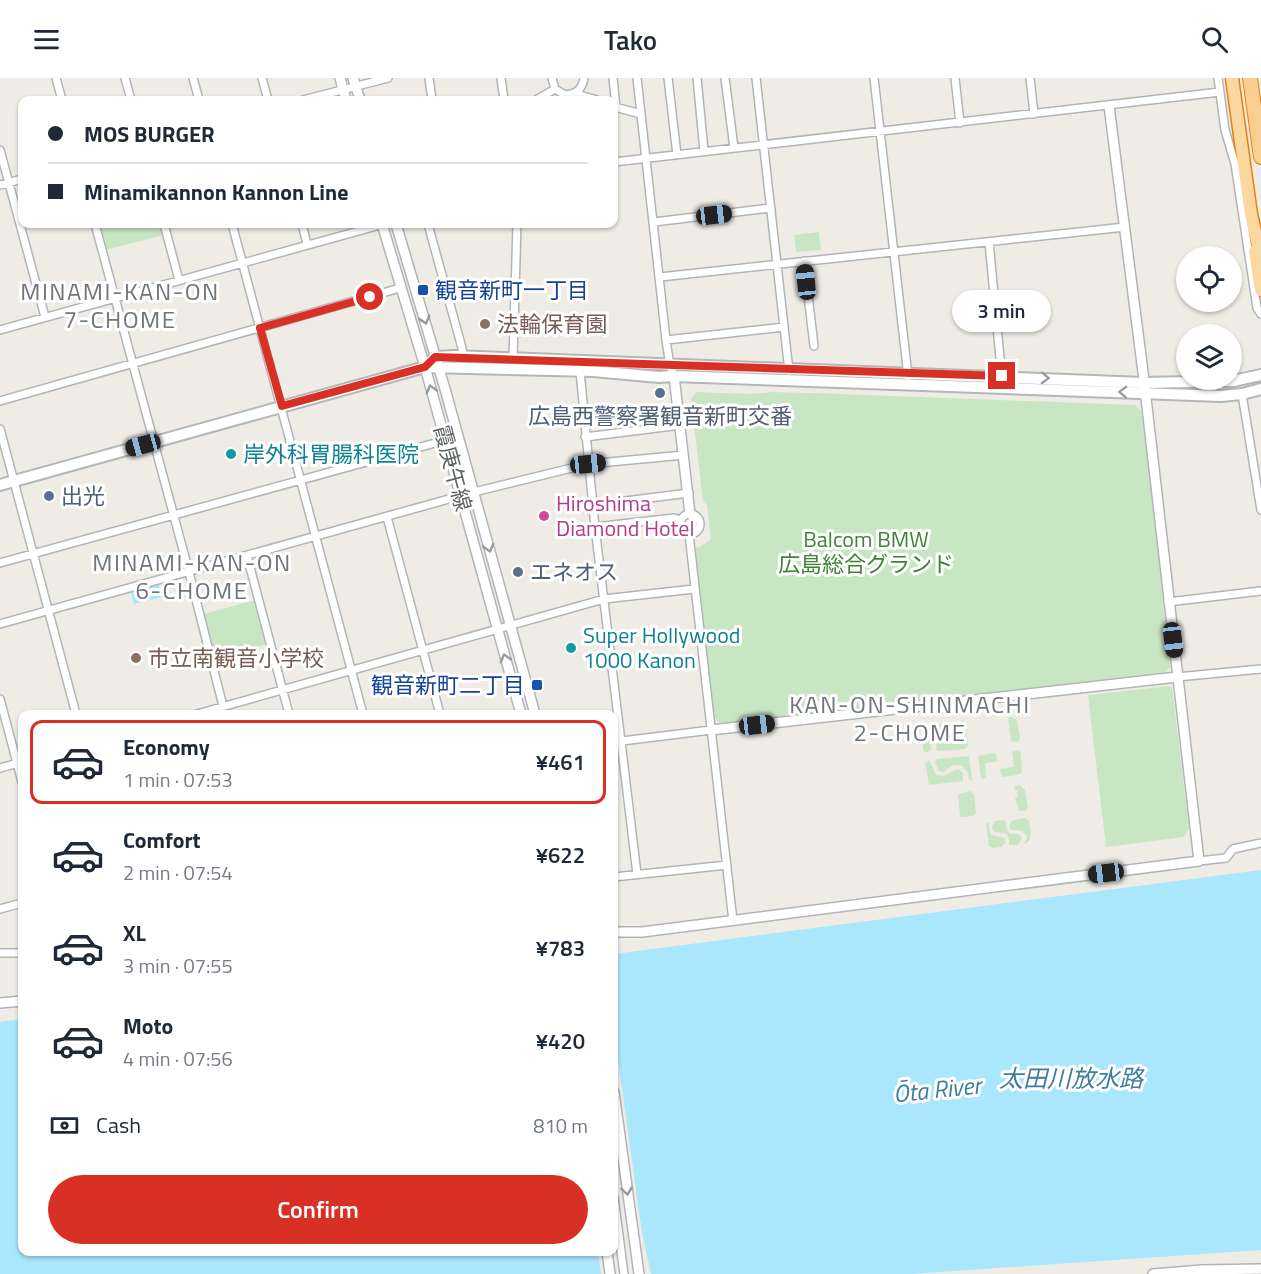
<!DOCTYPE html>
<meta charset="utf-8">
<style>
body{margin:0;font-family:"Titillium Web","Noto Sans JP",sans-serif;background:#f2f2f3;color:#1f2937;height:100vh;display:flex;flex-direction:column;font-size:22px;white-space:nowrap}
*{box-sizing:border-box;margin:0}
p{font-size:20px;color:#747a83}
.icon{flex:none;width:33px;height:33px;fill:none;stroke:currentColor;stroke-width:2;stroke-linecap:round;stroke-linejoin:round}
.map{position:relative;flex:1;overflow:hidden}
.panel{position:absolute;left:18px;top:632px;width:600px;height:546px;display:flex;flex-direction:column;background:#fff;border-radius:12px;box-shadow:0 2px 4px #0004}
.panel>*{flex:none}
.banner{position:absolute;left:18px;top:18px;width:600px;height:132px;border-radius:12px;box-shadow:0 2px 4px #0004;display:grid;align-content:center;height:132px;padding:0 30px;background:#fff}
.tools{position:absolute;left:1176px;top:168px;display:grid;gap:12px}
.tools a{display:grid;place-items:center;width:66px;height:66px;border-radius:50%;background:#fff;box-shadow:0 2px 4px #0004;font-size:30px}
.end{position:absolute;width:27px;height:27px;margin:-14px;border:8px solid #d93025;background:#fff;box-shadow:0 0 0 3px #fff}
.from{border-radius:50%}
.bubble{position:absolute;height:42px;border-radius:21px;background:#fff;box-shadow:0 2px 4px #0004;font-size:20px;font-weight:600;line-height:42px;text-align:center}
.car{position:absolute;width:18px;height:36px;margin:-18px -9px;border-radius:8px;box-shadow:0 0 4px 2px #0007;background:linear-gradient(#222 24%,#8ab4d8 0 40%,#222 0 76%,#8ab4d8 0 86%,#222 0)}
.banner b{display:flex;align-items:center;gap:21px;height:57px;font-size:22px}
.banner b+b{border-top:2px solid #e0e1e3}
.banner i{width:15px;height:15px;background:#1f2937}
ul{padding:10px 0 0;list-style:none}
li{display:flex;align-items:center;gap:18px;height:84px;margin:0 12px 9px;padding:0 18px;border:3px solid transparent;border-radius:12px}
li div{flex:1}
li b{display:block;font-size:22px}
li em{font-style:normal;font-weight:600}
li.selected{border-color:#d93025}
li>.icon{width:54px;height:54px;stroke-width:1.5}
.pay{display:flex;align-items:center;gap:15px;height:66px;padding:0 30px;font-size:22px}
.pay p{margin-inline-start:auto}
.primary-button{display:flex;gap:12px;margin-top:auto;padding:12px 30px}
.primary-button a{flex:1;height:69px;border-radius:36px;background:#d93025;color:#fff;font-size:24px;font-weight:600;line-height:69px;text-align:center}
header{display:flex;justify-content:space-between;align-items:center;height:78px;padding:0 30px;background:#fff;font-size:27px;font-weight:600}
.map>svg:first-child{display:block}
.green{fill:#c9e6c4}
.water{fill:#aae6fc}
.pier{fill:#efece6}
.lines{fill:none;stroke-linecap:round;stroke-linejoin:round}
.minor-casing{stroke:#b1b5b8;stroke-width:10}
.tertiary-casing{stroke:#b1b5b8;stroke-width:12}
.secondary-casing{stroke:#b2b7ba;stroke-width:14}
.trunk-casing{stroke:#ec7e09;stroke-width:15}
.motorway-casing{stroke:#ec7e09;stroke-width:16}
.minor{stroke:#fff;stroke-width:7}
.tertiary{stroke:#fff;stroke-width:9}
.secondary{stroke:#fff;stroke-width:10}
.trunk{stroke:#fad8a0;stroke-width:12}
.motorway{stroke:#f9ce93;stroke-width:14}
.oneway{stroke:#969a9c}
.route{stroke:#d93025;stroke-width:8}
.transit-dot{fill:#1a4fb4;stroke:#fff;stroke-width:2}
.education-dot{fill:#8d6e63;stroke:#fff;stroke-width:2}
.service-dot{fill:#5c6f8a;stroke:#fff;stroke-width:2}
.culture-dot{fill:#0f9aa8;stroke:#fff;stroke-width:2}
.hotel-dot{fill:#d1479c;stroke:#fff;stroke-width:2}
.labels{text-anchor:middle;stroke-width:6;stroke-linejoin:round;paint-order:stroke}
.transit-label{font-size:22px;fill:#164399;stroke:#fff;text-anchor:start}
.education-label{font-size:22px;fill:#785e54;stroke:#fff;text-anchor:start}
.service-label{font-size:22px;fill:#4e5e75;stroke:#fff;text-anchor:start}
.culture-label{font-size:22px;fill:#0d838f;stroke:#fff;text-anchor:start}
.street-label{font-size:22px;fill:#5e6366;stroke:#fff}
.hotel-label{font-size:22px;fill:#b23c85;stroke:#fff;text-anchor:start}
.park-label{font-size:22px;fill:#418238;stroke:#fff}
.neighbourhood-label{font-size:24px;letter-spacing:1.5px;fill:#6f7578;stroke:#fff}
.water-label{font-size:24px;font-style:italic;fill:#407d9d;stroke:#fff}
</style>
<header><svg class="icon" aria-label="menu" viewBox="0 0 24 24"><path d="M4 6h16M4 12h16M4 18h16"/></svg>Tako<svg class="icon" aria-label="search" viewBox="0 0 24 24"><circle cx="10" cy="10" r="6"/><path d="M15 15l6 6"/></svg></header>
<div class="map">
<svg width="1261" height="1196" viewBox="0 0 1261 1196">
<rect width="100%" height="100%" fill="#efece6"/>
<!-- green -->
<path class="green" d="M98,146H161L164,157L105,172Z
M819,154L821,172L796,174L794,157Z
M697,314L751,316L771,314L814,315L1135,327L1141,333L1147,373L1170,589L1166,594L721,646L713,638L694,470L700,469L711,461L707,427L703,423L691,320Z
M256,522L268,566L215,580L203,536Z
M1170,608L1172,609L1189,750L1184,759L1106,769L1088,617Z
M1010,638L1017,642L1020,661L1017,664L1011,663L1008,641Z
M963,643L966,646L968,668L965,671L937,673L935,663L951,661V646Z
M943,646L945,648L946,656L930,659L931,672L926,675L923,672C922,653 924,649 943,646Z
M1018,672L1021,675L1022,694L1018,697L1002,699L1000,691L1014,689L1012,674Z
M995,675L998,683L985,685L986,700L981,701L978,678Z
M969,678L972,703L969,701L968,695L962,688L953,687L944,694L939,693L935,684L937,681Z
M929,682L936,697L943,698L958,691L963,695V703L929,707L925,685Z
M1020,707L1025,712L1028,729L1025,733H1019L1015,720L1018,719L1017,712H1015L1014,709Z
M970,713L974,716L976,736L973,738L960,739L958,716Z
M1025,740L1029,743C1030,751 1034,763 1024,766L1027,759C1022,750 1018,754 1010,751L1009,747L1013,742Z
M1005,742C1007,751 1005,757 1018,756L1022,760L1018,767H1009C1010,751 1003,757 993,753L992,749L995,743Z
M989,744V752L992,757L1004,760L1006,764L1001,769L993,770L989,768L986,745Z"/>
<!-- water -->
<path class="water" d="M159,507L162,519L134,526L131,515Z
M1261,792V1172L910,1196H0V944L22,941V1173H614V876Z"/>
<!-- pier -->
<path class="pier" d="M614,952L642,1155L651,1196H601L598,1173H614Z"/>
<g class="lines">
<defs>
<path id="minor" d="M56,0L62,22
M125,0L131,22
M193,0L199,22
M262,0L268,22
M429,0L432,22
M501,0L504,22
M552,0L555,11L565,17C577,16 582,11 584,0
M613,0L616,29
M637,0L666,262L670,288L674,298
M668,0L677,77
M697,0L704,73
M725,0L734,70
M756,0L789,293
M874,0L908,298
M955,0L960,45
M1030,0L1034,36
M1218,0L1225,52L1235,86L1257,230L1261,236
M577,14L582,18L597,22
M303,22L388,0
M536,22L555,11
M615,29L641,36
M0,72L45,239
M614,84L1220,14
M0,107L22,101
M654,144L771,130
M95,146L189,494L225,636
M164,146L179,202
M232,146L363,636
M302,146L307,166
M428,146L462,270L463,278
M989,164L1002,301
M804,183L814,268
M660,199L1125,149
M0,252L384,146
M666,262L784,249
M513,281L517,146
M580,293L595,449L637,796
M1242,316L1261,432
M0,323L400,210
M0,351L76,636
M585,359L681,347
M593,427L689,415
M680 446a10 10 0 1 1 20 0a10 10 0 1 1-20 0Z
M387,439L440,636
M595,449L674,440L681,442
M689,456L733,843
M247,478L289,636
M0,485L446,362
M1168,524L1261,513
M0,546L474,414L588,386L684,377
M1177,599L1261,591
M0,621L22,704
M197,636L604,521L694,511
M614,664L711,652
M0,690L22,684
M1199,783L1226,780L1233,771L1261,765
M614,799L727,787
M0,831L22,825
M0,875H22
M614,1119L624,1196"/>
<path id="tertiary" d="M340,0L346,22
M353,0L360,22
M382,146L425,289L521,636
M396,146L445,311L535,636
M674,298L690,436
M711,652L1177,599
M614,854H642L1199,783L1143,294L1109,28
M0,925L22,923
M614,1014L639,1196
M607,1173L610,1196
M1153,1196L1202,1192L1261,1191"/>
<path id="secondary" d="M425,289L435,279L454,278L1144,305L1233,303L1261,297
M0,407L425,289L593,293L659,299L674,298L1221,318L1242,316L1261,311"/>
<path id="trunk" d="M1232,0L1251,136L1261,181
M1255,173L1261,212"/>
<path id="motorway" d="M1250,0L1261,79"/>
</defs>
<!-- minor casing -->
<use href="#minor" class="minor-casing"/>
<!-- tertiary casing -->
<use href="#tertiary" class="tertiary-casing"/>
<!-- secondary casing -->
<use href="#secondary" class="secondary-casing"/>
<!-- trunk casing -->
<use href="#trunk" class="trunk-casing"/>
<!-- motorway casing -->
<use href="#motorway" class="motorway-casing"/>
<!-- minor -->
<use href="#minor" class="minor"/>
<!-- tertiary -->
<use href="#tertiary" class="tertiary"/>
<!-- secondary -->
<use href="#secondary" class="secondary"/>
<!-- trunk -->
<use href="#trunk" class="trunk"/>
<!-- motorway -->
<use href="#motorway" class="motorway"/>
</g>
<!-- one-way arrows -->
<defs><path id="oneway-chevron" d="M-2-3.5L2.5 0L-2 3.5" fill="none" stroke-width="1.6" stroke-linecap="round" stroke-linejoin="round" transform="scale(1.5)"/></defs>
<g class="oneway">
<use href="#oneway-chevron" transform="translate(425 242) rotate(73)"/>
<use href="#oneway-chevron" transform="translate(1045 300) rotate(2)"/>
<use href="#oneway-chevron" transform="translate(431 311) rotate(-106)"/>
<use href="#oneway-chevron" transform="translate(1123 314) rotate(-178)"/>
<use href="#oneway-chevron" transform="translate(489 470) rotate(75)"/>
<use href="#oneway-chevron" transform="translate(505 580) rotate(-106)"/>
<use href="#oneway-chevron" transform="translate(627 1113) rotate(82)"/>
</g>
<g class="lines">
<!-- route -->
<path class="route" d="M370,219L260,250L282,328L425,289L435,279L1002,298"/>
</g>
<!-- markers -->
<g class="transit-dot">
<rect x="417" y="206" width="12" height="12" rx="3"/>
<rect x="531" y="601" width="12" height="12" rx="3"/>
</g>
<g class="education-dot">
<circle cx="485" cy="246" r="6"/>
<circle cx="136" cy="580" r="6"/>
</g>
<g class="service-dot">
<circle cx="660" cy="315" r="6"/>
<circle cx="49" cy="418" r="6"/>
<circle cx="518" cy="494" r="6"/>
</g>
<g class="culture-dot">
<circle cx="231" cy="376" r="6"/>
<circle cx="571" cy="570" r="6"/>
</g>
<circle class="hotel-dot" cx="544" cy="438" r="6"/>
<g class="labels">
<!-- transit labels -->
<g class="transit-label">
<text x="435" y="220">観音新町一丁目</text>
<text x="525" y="615" text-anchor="end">観音新町二丁目</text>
</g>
<!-- education labels -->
<g class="education-label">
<text x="497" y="254">法輪保育園</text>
<text x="148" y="588">市立南観音小学校</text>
</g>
<!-- service labels -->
<g class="service-label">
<text x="660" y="346" text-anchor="middle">広島西警察署観音新町交番</text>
<text x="61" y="426">出光</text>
<text x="530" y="502">エネオス</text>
</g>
<!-- culture labels -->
<g class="culture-label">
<text x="243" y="384">岸外科胃腸科医院</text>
<text x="583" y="565">Super Hollywood<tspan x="583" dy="25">1000 Kanon</tspan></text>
</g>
<!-- street labels -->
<g class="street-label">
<text transform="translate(453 390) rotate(75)" y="8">霞庚午線</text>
</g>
<!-- hotel labels -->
<g class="hotel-label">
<text x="556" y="433">Hiroshima<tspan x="556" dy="25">Diamond Hotel</tspan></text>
</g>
<!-- park labels -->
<g class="park-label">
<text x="866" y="469">Balcom BMW<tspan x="866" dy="25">広島総合グランド</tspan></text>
</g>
<!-- neighbourhood labels -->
<g class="neighbourhood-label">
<text x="120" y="222">MINAMI-KAN-ON<tspan x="120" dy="28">7-CHOME</tspan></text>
<text x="192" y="493">MINAMI-KAN-ON<tspan x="192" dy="28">6-CHOME</tspan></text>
<text x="910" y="635">KAN-ON-SHINMACHI<tspan x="910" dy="28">2-CHOME</tspan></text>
</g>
<!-- water labels -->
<g class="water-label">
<text x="1071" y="1009">太田川放水路</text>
<text transform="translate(937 1012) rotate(-6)" y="8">Ōta River</text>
</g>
</g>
</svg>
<div class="tools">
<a><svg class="icon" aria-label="locate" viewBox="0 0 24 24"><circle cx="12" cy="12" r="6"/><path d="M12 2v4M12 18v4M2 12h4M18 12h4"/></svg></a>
<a><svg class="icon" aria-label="layers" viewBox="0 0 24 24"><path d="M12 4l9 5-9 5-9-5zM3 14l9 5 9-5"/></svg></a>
</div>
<i class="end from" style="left:370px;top:219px"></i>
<i class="end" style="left:1002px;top:298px"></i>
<div class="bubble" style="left:952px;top:212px;width:99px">3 min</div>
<i class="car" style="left:714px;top:137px;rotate:83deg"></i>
<i class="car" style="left:806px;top:204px;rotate:354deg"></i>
<i class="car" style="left:143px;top:367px;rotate:255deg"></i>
<i class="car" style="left:588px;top:386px;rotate:84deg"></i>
<i class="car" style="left:1173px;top:562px;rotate:173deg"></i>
<i class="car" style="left:757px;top:647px;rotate:83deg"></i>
<i class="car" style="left:1106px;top:795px;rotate:263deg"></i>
<div class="banner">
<b><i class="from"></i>MOS BURGER</b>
<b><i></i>Minamikannon Kannon Line</b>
</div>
<section class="panel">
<ul>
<li class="selected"><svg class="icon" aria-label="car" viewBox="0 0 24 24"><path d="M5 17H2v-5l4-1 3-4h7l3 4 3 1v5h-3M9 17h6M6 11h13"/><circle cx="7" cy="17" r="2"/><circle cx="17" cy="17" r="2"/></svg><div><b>Economy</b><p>1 min · 07:53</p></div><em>¥461</em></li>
<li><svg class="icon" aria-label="car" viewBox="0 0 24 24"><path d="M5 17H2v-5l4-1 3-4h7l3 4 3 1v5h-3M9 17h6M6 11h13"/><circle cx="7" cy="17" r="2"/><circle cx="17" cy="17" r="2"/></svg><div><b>Comfort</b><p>2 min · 07:54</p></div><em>¥622</em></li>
<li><svg class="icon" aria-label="car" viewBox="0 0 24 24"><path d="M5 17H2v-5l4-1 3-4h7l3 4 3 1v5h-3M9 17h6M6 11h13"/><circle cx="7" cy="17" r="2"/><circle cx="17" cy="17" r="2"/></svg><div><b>XL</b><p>3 min · 07:55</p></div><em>¥783</em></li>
<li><svg class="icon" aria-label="car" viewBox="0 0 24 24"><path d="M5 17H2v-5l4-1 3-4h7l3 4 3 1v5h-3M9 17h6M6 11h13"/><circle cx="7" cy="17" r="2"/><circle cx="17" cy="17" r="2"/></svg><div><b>Moto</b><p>4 min · 07:56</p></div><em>¥420</em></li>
</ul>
<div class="pay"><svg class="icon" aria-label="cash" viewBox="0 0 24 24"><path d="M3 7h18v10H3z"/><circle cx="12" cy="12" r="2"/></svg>Cash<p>810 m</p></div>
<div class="primary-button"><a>Confirm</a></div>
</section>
</div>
